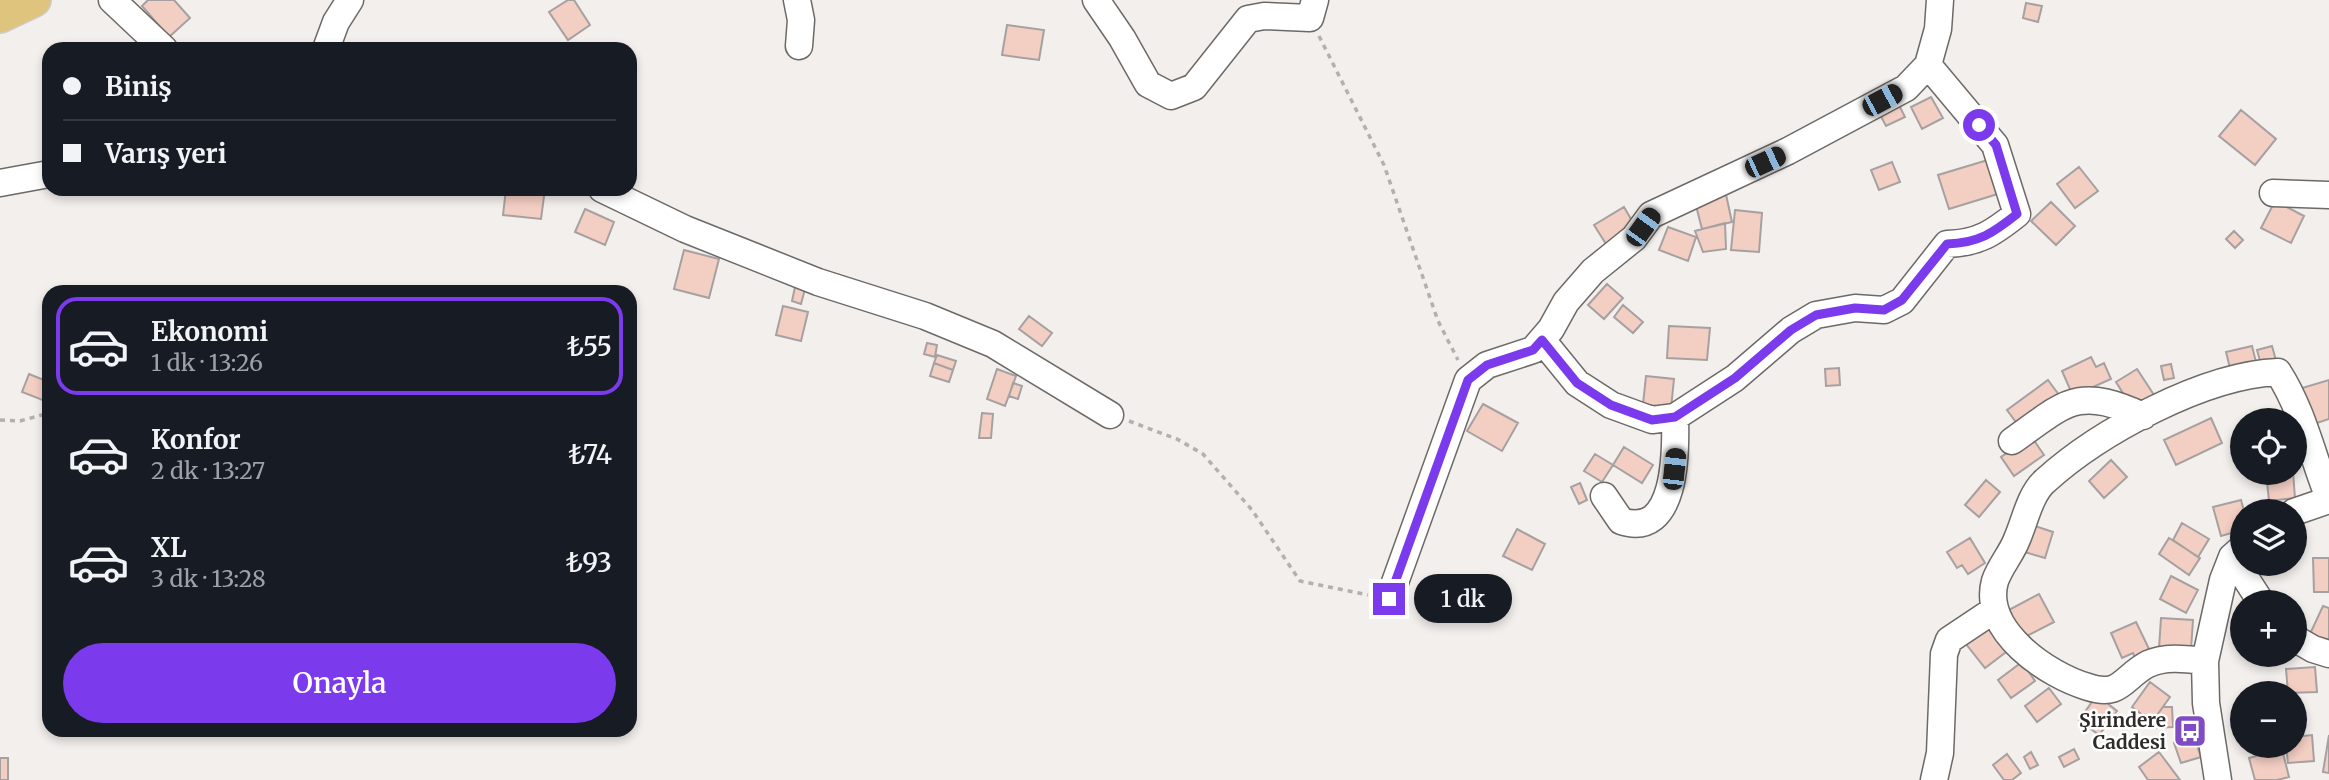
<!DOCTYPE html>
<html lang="tr">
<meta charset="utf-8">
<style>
body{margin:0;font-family:Merriweather,serif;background:#242831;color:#f1f3f6;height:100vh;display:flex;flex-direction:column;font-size:26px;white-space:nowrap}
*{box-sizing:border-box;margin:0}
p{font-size:23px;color:#9ea1a6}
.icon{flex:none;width:38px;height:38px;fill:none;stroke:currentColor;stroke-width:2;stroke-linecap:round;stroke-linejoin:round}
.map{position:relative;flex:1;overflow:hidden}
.panel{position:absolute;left:42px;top:285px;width:595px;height:452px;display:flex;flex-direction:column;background:#171b24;border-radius:21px;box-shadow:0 4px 10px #0003}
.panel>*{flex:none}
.guide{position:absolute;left:42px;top:42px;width:595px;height:154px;border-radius:21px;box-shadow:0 4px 10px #0003;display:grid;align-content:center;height:154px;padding:0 21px;background:#171b24}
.tools{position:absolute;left:2230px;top:408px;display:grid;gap:14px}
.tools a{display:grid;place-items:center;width:77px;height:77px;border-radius:50%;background:#171b24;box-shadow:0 4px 10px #0003;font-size:35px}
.end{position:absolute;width:32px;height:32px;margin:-16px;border:9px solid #7c3aed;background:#fff;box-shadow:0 0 0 4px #fff}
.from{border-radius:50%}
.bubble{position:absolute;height:49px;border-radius:24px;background:#171b24;box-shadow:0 4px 10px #0003;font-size:23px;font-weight:600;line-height:49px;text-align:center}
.car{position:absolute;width:21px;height:42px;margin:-21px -10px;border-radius:9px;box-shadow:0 0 5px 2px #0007;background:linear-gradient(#222 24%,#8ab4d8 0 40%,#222 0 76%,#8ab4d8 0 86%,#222 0)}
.guide b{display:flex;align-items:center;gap:24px;height:66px;font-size:26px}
.guide b+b{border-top:2px solid #363941}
.guide i{width:18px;height:18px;background:#f1f3f6}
ul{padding:12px 0 0;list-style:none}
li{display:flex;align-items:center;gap:21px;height:98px;margin:0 14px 10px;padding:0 7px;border:4px solid transparent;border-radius:21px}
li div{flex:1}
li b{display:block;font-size:26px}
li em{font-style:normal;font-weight:600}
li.selected{border-color:#7c3aed}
li>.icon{width:63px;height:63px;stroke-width:1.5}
.button{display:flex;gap:14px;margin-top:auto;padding:14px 21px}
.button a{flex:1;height:80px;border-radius:42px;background:#7c3aed;color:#fff;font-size:28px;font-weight:600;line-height:80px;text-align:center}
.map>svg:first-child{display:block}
.building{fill:#f3cec3;stroke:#a6a1a0;stroke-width:2}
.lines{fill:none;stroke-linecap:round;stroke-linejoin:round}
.minor-casing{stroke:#6c6967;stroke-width:29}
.major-casing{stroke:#cdcccc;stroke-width:36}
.path{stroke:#b4b0ae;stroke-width:3.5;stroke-dasharray:5 5;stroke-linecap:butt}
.minor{stroke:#fff;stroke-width:26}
.major{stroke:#dfc47e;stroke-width:33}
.route{stroke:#7c3aed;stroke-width:9}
.labels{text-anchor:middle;stroke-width:5;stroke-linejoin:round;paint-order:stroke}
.poi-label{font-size:19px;font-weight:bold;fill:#2e2c2b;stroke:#fff;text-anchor:end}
</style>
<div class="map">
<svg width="2329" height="780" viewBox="0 0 2329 780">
<rect width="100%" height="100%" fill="#f3efec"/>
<!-- building -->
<path class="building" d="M148,0H174L190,18L169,37L142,6Z
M568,0H574L590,25L568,40L549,12Z
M2026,3L2042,6L2038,22L2023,18Z
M1007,25L1044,30L1039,60L1002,55Z
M1931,97L1943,118L1922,129L1911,107Z
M1896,99L1905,117L1886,126L1877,109Z
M2241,110L2276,139L2255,165L2219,136Z
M1991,159L2001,193L1949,209L1938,175Z
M1892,162L1900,182L1879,190L1871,170Z
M2079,167L2098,191L2075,208L2057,184Z
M506,189H545L541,219L503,215Z
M1725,190L1732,222L1702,229L1694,198Z
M2275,201L2304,216L2291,243L2261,228Z
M2051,202L2075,226L2056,245L2031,221Z
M1624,207L1635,226L1606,244L1594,225Z
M585,209L614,222L605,245L575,232Z
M1735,210L1762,213L1759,252L1731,250Z
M1725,223L1726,249L1703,252L1695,231Z
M1668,227L1696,237L1688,261L1659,250Z
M2234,231L2243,240L2235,248L2226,239Z
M684,250L719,259L709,298L674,289Z
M1607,284L1623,298L1604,319L1588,305Z
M795,287L805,289L801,304L792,301Z
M1623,305L1643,322L1633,333L1614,317Z
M783,306L808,312L801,341L776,335Z
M1029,316L1052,333L1042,346L1019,329Z
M1669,326L1710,328L1707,360L1667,358Z
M927,343L937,345L935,357L924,354Z
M2252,346L2257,366L2231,372L2226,352Z
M2272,346L2277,364L2262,368L2257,350Z
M937,355L956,361L953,370L934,363Z
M2091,357L2096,367L2104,363L2111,379L2073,396L2062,371Z
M934,363L953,370L949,382L930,376Z
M2171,364L2174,378L2164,380L2161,366Z
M1839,368L1840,385L1826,386L1825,369Z
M997,369L1016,376L1005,406L987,399Z
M2137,369L2156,398L2131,406L2116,382Z
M29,374L49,382L45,401L22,392Z
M1646,376L1674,379L1671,408L1643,404Z
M2048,380L2062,399L2021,429L2007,410Z
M2329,380V419L2311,425L2299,389Z
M1013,383L1022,386L1018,399L1009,396Z
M1483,404L1518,423L1502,451L1467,431Z
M982,413L993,414L991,438H979Z
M2211,418L2222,443L2176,465L2164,440Z
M2031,436L2044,455L2014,476L2001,457Z
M1624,447L1653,465L1642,483L1613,465Z
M1595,454L1613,465L1602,482L1584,471Z
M2111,460L2127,477L2104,498L2089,481Z
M2266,472H2293L2295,498L2269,501Z
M1986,480L2000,492L1979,517L1965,505Z
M1580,483L1587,500L1579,504L1571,487Z
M2241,500L2244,511L2242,530L2221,536L2213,507Z
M2182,523L2209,539L2198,557L2173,540Z
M2029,524L2053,532L2045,558L2021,551Z
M1517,529L1545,544L1532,570L1503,556Z
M1970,538L1985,563L1968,574L1962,565L1957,568L1947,552Z
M2169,538L2200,558L2189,575L2159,554Z
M2313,558H2329V592H2314Z
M2171,576L2198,590L2186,613L2160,599Z
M2039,594L2054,622L2021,639L2007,611Z
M2323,606L2329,608V646L2309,636Z
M2161,618L2193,620L2191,650L2159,648Z
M2136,622L2152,655L2137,662L2133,653L2122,658L2111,633Z
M1992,625L2010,649L1985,668L1966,644Z
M2252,654H2293L2267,660H2252Z
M2022,662L2035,681L2011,698L1998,680Z
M2315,667L2317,692L2288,693L2286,669Z
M2150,682L2170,697L2152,722L2132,707Z
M2049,688L2061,704L2037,722L2025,706Z
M2097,695L2117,711L2099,735L2079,720Z
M2163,707H2172L2173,727L2153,728L2152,722Z
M2312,735L2314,761L2288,763L2286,746H2294V737Z
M2329,735V773L2323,772Z
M2194,737L2201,757L2181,763L2174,743Z
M2074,749L2079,759L2064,767L2059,757Z
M2282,749L2289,777L2277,780H2255L2249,758Z
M2031,752L2038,765L2030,769L2024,757Z
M2159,752L2180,780H2148L2139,767Z
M2007,754L2021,773L2012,780H2004L1993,765Z
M0,758H8V780H0Z"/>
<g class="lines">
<defs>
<path id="minor" d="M112,0L164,49
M797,0L801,20L799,46
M1096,0L1122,38L1148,84L1171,96L1194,87L1248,19L1264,16L1310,18L1315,0
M326,49L336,22L350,0
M0,183L49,174
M602,189L685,229L818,282L925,316L993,344L1110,415
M2273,193L2329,195
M1542,340L1577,383L1611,405L1652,420L1675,417L1735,378L1791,330L1816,315L1855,308L1884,310L1902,301L1947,244C1979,243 1993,233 2017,214L1995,145L1928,65
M2012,441C2067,402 2077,386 2143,416
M1604,496L1621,521C1677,540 1676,451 1675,417
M2294,512L2329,500
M2232,557L2261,602
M1389,599L1468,380L1487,365L1533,350L1551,329L1566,302L1593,271L1634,238L1651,215L1788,151L1906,88L1928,65L1938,29L1940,0
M2294,638L2313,649L2329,654
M2205,661C2186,659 2166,656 2148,664C2123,677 2121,698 2088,687C2047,675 1981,630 1995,581C2000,566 2012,553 2017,539C2025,521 2030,494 2045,481C2099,432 2204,375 2278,372C2303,411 2312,455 2329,498
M1934,780L1940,753L1944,654L1949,640L1994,610
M2218,780L2206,703L2205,661L2223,580L2232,557L2242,548"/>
<path id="major" d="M0,16L34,0"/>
</defs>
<!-- minor casing -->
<use href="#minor" class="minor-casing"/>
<!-- major casing -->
<use href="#major" class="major-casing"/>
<!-- path -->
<path class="path" d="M1319,36L1384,165L1438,321L1458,360
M0,420L20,421L49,413
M1129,421L1177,439L1203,454L1252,510L1300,581L1368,595"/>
<!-- minor -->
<use href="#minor" class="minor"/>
<!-- major -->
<use href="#major" class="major"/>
</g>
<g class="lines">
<!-- route -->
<path class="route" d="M1389,599L1468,380L1487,365L1533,350L1542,340L1577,383L1611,405L1652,420L1675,417L1735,378L1791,330L1816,315L1855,308L1884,310L1902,300L1947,244C1979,243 1993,233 2017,214L1996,145L1979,125"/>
</g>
<!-- icons -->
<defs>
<symbol id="bus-square" viewBox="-11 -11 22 22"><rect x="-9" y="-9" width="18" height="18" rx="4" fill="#804cc4" stroke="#fff"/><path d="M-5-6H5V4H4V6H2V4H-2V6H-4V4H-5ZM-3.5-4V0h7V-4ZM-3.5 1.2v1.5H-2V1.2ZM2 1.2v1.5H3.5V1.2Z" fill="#fff"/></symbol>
</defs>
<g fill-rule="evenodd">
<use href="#bus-square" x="2171" y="712" width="38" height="38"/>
</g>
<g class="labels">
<!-- poi labels -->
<g class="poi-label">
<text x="2166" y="727">Şirindere<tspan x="2166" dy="22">Caddesi</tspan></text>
</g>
</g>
</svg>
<div class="tools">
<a><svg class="icon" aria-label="locate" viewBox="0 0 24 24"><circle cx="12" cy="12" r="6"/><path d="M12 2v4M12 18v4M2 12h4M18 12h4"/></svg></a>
<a><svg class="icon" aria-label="layers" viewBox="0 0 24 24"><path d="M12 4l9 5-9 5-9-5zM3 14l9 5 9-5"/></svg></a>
<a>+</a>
<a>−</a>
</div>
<i class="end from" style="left:1979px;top:125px"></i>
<i class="end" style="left:1389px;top:599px"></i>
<div class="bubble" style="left:1414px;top:574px;width:98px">1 dk</div>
<i class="car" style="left:1882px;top:100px;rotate:62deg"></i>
<i class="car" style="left:1765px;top:162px;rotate:65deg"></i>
<i class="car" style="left:1643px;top:227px;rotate:36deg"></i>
<i class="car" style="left:1674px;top:469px;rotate:6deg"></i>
<div class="guide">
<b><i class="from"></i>Biniş</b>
<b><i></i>Varış yeri</b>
</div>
<section class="panel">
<ul>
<li class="selected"><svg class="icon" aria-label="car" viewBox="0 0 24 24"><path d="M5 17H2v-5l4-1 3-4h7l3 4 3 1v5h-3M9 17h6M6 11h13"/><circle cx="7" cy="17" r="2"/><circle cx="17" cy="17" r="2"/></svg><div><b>Ekonomi</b><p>1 dk · 13:26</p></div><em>₺55</em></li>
<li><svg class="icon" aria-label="car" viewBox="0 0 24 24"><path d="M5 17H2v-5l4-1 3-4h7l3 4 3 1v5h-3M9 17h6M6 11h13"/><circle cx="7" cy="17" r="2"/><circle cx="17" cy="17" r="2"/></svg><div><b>Konfor</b><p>2 dk · 13:27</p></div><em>₺74</em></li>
<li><svg class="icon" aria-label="car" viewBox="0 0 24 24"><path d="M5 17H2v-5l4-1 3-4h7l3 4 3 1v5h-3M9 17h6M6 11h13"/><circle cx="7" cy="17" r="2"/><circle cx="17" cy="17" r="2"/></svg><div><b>XL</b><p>3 dk · 13:28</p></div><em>₺93</em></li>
</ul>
<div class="button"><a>Onayla</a></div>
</section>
</div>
